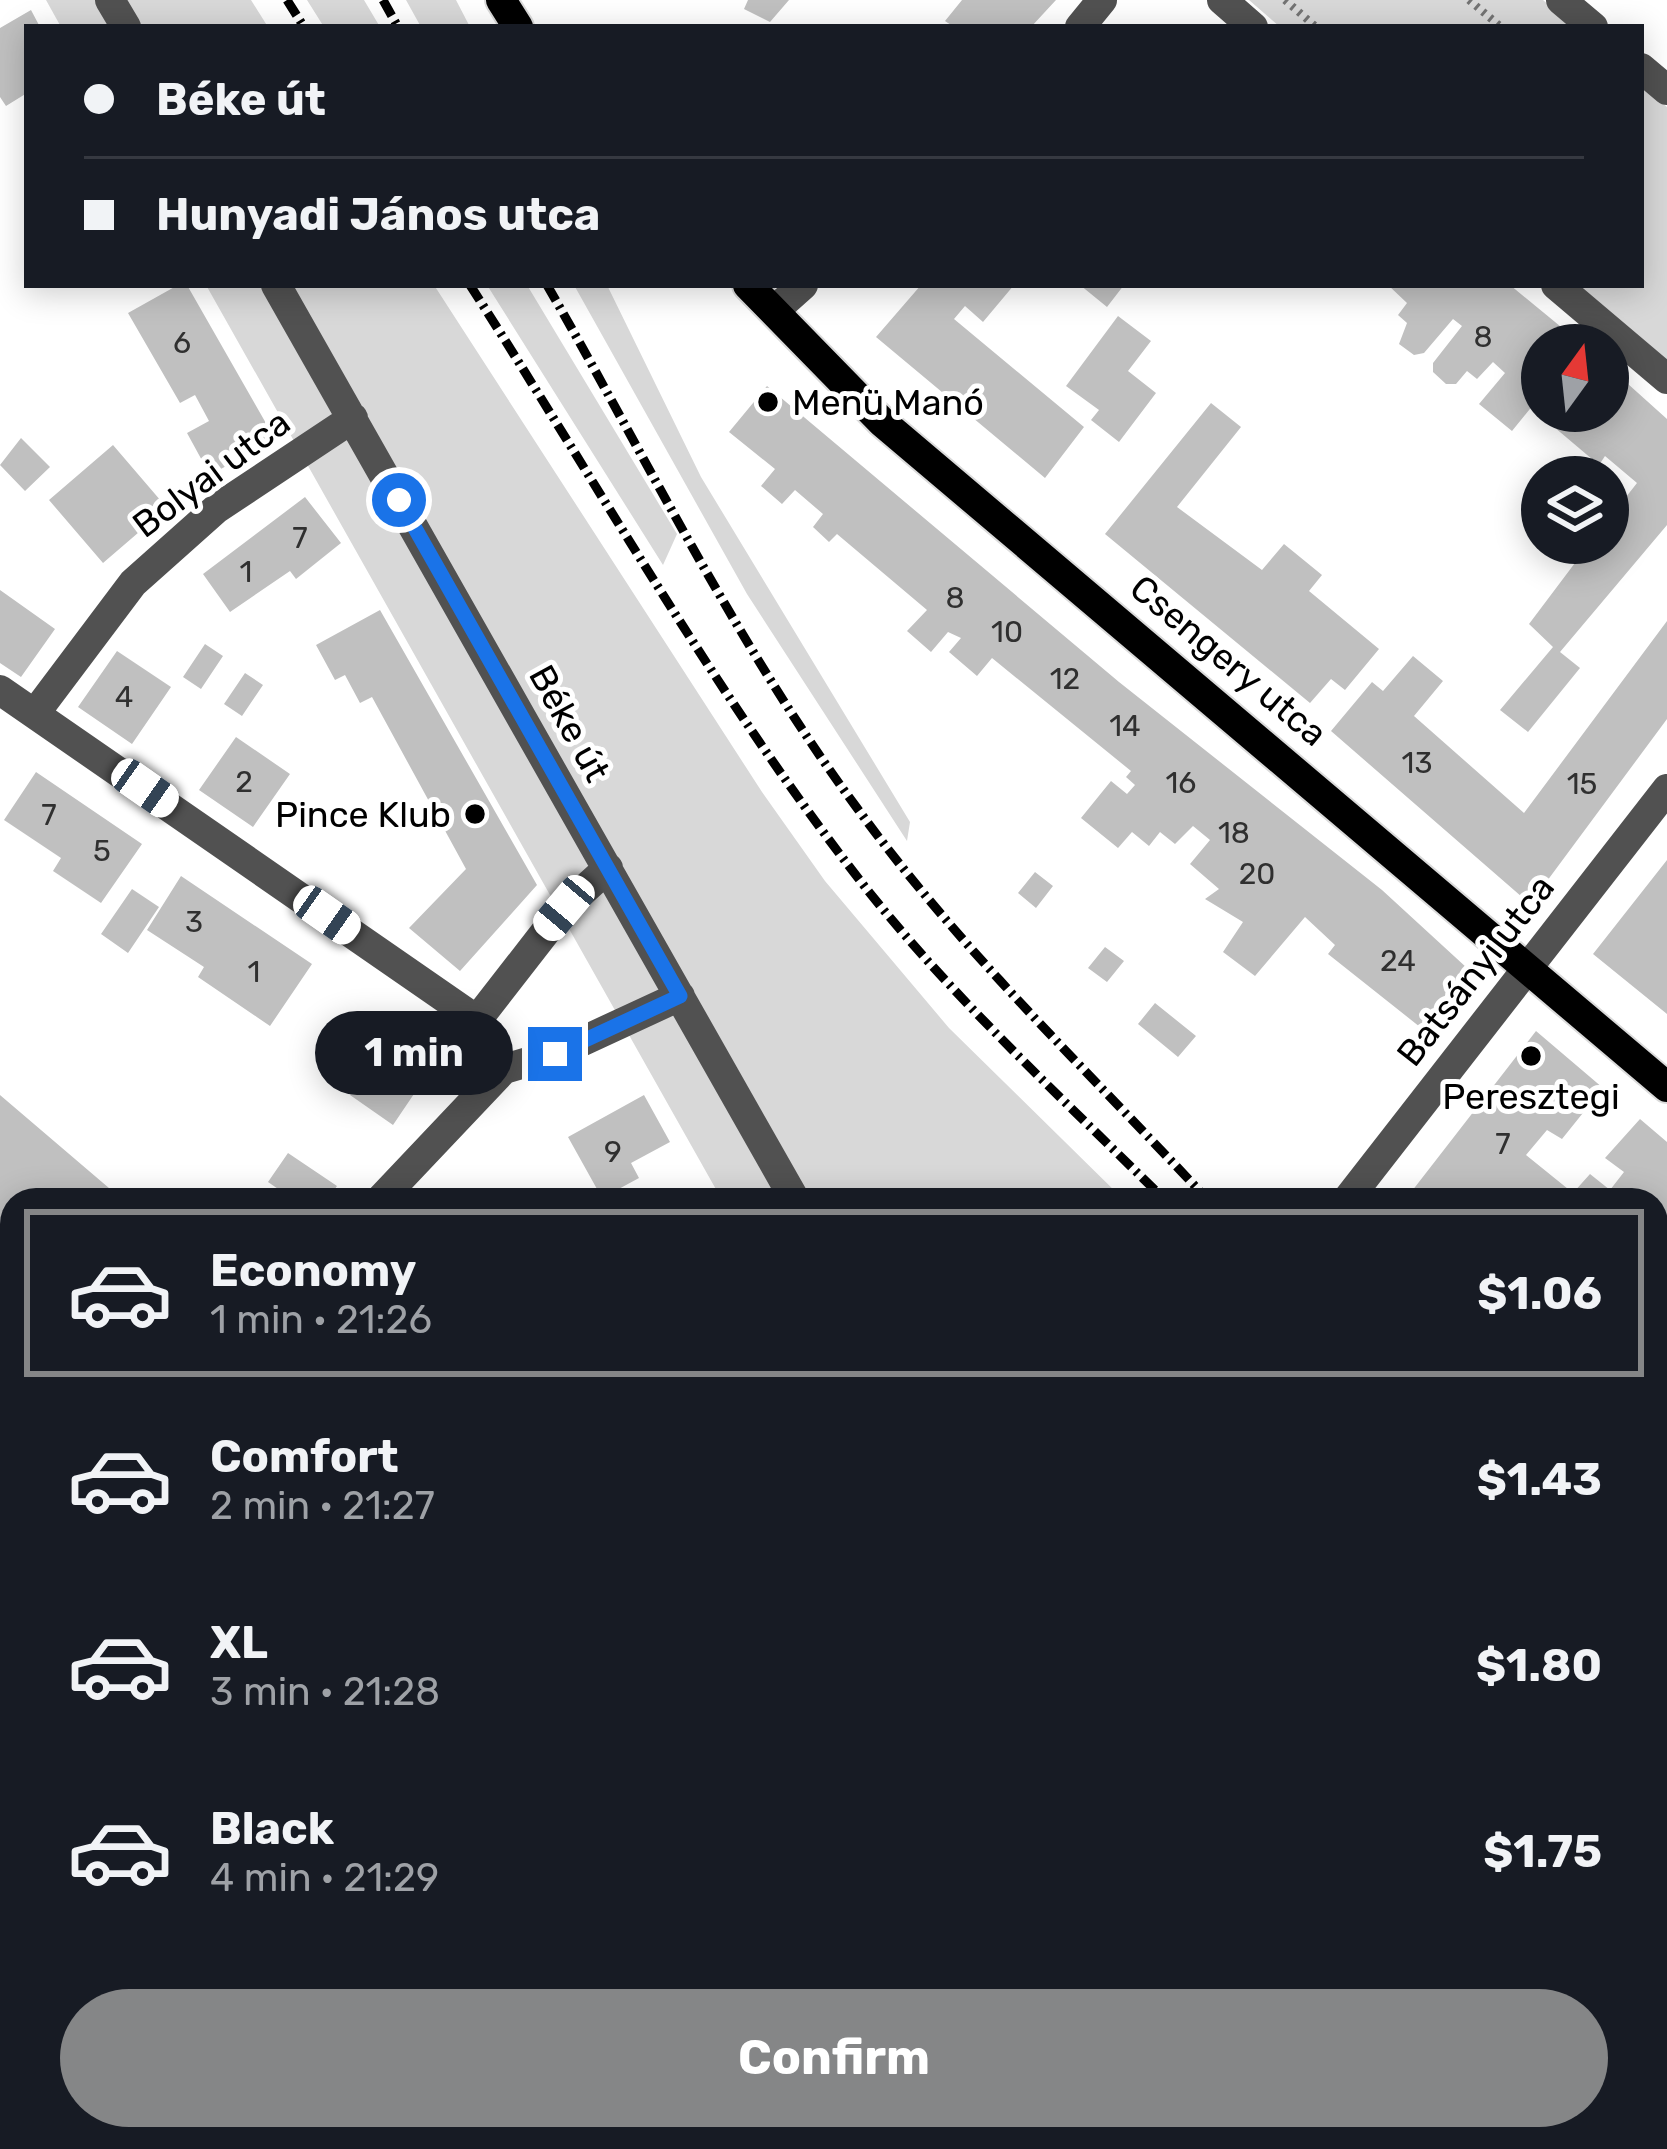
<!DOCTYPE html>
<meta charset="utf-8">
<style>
body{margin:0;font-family:Rubik,sans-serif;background:#20242c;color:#f1f3f6;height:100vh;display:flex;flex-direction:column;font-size:45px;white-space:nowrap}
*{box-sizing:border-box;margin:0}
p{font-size:39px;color:#9ea1a6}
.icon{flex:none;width:66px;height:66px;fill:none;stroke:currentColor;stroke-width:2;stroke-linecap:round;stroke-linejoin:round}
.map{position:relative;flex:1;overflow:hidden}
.details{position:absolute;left:0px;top:1188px;width:1668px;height:963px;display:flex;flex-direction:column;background:#171b24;border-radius:36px 36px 0 0;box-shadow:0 6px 30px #0003}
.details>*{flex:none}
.banner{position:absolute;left:24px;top:24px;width:1620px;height:264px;border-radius:0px;box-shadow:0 6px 30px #0003;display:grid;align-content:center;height:264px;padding:0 60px;background:#171b24}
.needle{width:78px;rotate:15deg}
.controls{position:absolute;left:1521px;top:324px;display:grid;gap:24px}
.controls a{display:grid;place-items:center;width:108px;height:108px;border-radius:50%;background:#171b24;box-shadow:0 6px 30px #0003;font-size:60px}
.end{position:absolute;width:54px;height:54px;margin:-27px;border:15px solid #1a73e8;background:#fff;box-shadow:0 0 0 6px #fff}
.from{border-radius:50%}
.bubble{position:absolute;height:84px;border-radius:42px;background:#171b24;box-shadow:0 6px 30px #0003;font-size:39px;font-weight:700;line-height:84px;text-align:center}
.car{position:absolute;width:36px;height:72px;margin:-36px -18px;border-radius:15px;box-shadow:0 0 9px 3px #0007;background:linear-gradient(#fff 24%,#345 0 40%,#fff 0 76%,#345 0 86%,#fff 0)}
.banner b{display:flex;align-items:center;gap:42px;height:114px;font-size:45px}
.banner b+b{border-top:3px solid #363941}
.banner i{width:30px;height:30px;background:#f1f3f6}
ul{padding:21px 0 0;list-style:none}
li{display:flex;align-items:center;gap:36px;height:168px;margin:0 24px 18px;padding:0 36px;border:6px solid transparent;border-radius:0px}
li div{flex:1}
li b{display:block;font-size:45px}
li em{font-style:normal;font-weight:700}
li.on{border-color:#858687}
li>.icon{width:108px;height:108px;stroke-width:1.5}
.action{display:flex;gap:24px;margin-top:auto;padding:24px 60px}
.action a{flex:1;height:138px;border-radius:72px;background:#858687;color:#fff;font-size:48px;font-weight:700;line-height:138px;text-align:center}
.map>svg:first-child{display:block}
.green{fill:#d8d8d8}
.building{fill:#c0c0c0}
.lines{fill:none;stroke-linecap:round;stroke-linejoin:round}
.major-casing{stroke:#dbdbdb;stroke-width:34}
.path{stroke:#737373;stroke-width:8;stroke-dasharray:3 6;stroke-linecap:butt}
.minor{stroke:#515151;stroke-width:30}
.major{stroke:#000;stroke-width:30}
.rail{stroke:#000;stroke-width:9;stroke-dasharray:18 6 3 6;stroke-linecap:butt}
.route{stroke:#1a73e8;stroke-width:15}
.poi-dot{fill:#000;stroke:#fff;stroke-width:4.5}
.labels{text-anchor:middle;stroke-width:10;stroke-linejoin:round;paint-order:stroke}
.number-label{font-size:30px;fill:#303030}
.poi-label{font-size:36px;fill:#000;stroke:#fff;text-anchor:start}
.street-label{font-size:36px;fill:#000;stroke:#fff}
</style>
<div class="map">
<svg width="1667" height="2149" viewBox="0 0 1667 2149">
<rect width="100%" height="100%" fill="#fff"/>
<!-- green -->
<path class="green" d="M46,0H251L268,27H61Z
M307,0H364L380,27H324Z
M406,0H456L470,27H421Z
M1249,0H1543L1575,27H1280Z
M1641,85L1667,107V362L1578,285H1641Z
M206,285H434L762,792L825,881L949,1028L1124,1200H722Z
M487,285H527L677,534L663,565Z
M574,285H607L701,477L910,822L907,841L747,594Z"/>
<!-- building -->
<path class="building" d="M748,0H789L770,22L744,9Z
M962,0H1056L1031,27H954L945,21Z
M31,10L40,27H27V93L6,106L0,97V28Z
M178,285H187L275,439L210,475L187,433L209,421L195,395L180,403L128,313Z
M921,285H1014L983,322L965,306L954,319L1084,427L1045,478L876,337Z
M1080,285H1124L1107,307Z
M1388,285H1510L1583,345H1542V402L1538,399L1512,431L1479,404L1505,373L1493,362L1477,379L1467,371L1456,384H1446L1433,372V363L1462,326L1453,319L1424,353L1414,355L1399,344L1407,323L1398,315L1407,303Z
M1118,316L1151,341L1128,371L1156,393L1119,442L1091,420L1099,410L1066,386Z
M1608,366L1667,419V525L1560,652L1580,668L1528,732L1500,710L1553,647L1529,624L1590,543H1608V520L1637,483L1605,456L1599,465L1547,421L1556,414L1552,411H1608Z
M767,386L1119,682L1382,890L1467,968L1420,1027L1328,954L1335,945L1305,917L1255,976L1223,952L1243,922L1205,899L1219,889L1190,864L1210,840L1193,826L1175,844L1160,832L1149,846L1132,832L1118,848L1081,818L1111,781L1127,794L1135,785L1126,777L1131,771L992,658L977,676L949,652L961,638L948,632L931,652L907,631L927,610L837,534L829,542L813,527L823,514L795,490L782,504L761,486L775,469L729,432Z
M1211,403L1241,427L1177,507L1262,570L1284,544L1322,575L1309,591L1379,649L1345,690L1331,679L1310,703L1105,534Z
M21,438L50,467L25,491L0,465Z
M113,445L167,508L103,563L49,500Z
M305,497L341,543L296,579L290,571L230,612L203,574Z
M0,590L55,629L21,677L0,663Z
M380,610L537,885L460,971L409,928L466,869L372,697L360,703L345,675L335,680L316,645Z
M1667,621V719L1530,904L1331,731L1372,682L1383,691L1413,656L1443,681L1414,716L1524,813Z
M205,644L223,656L201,689L183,677Z
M117,651L171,687L132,744L78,707Z
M245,673L263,685L242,716L224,704Z
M236,737L290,774L253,827L199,790Z
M36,772L142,844L101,903L53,871L61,858L4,820Z
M1667,860V1014L1593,954Z
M1035,872L1053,886L1036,908L1018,893Z
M181,876L312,964L270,1026L198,977L204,967L147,930Z
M132,889L159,907L128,953L101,934Z
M1105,947L1124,961L1107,982L1088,968Z
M1155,1003L1196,1036L1178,1057L1138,1024Z
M383,1015L441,1054L393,1125L350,1095L362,1077L347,1067Z
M1536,1031L1603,1088L1562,1139L1547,1130L1526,1155L1573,1193L1590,1174L1610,1190L1624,1172L1605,1158L1640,1119L1667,1142V1339L1656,1352V1241L1661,1236L1656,1200H1405Z
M0,1095L123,1200H12V1521L0,1535Z
M644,1095L670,1142L631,1163L639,1178L602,1198L568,1137Z
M288,1153L337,1186L327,1200H279L284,1193L268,1182Z
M1656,1390L1667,1399V1494L1656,1485Z
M1656,1579L1667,1599V1754L1656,1735Z
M12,1647V1695L0,1683V1658Z
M1667,1998V2092L1656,2098V2004Z
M290,2139H363L354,2149H301Z
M486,2139H621L623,2141L616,2149H476Z
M1180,2139H1246L1252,2149H1186Z
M1538,2139H1623L1627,2146L1543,2149Z"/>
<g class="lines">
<defs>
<path id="major" d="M501,0L518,27
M748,285L882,422L1667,1087"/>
</defs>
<!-- major casing -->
<use href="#major" class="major-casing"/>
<!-- path -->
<path class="path" d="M1285,0L1316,27
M1469,0L1501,27"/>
<!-- minor -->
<path class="minor" d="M110,0L126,27
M1222,0L1253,27
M1561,0L1593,27
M1080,27L1102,0
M1641,68L1667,90
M276,285L795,1200
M1556,285L1667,379
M775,310L803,285
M0,690L477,1020L504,1069L555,1054L680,996
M36,712L133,583L216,509L353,418
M477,1020L564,908L608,868
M380,1200L504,1069
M1347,1200L1667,789
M1656,1525L1667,1536
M0,1595L12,1583
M1323,2139L1329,2149
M1438,2139L1444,2149
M1654,2139L1659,2149
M416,2149L426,2139
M1360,2149L1373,2139"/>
<!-- major -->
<use href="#major" class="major"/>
<!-- rail -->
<path class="rail" d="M287,0L304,27
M383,0L398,27
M470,285C600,488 720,703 869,892C958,1003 1064,1100 1165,1200
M547,285C647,459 737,646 857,808C961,951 1088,1071 1208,1200
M1656,1825L1667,1845
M1656,1874L1667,1893
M1656,1914L1667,1933"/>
</g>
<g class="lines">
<!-- route -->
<path class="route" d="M399,500L680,996L555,1054"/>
</g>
<!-- markers -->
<g class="poi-dot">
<circle cx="768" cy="402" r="12"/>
<circle cx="475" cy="814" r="12"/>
<circle cx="1531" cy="1056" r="12"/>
</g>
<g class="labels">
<!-- number labels -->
<g class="number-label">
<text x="1483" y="347">8</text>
<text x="182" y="353">6</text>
<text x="300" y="548">7</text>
<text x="246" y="582">1</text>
<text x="955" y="608">8</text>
<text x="1007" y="642">10</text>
<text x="1065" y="689">12</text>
<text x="124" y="707">4</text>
<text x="1125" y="736">14</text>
<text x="1417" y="773">13</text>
<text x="244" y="792">2</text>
<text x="1181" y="793">16</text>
<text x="1582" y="794">15</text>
<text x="49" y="825">7</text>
<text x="1234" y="843">18</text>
<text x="102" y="861">5</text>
<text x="1257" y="884">20</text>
<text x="194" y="932">3</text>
<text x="1398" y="971">24</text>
<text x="254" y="982">1</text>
<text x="1503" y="1154">7</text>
<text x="613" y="1162">9</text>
</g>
<!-- poi labels -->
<g class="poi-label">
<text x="792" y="415">Menü Manó</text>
<text x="451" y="827" text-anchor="end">Pince Klub</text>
<text x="1531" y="1109" text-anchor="middle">Peresztegi</text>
</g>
<!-- street labels -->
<g class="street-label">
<text transform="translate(211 473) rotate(-37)" y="13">Bolyai utca</text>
<text transform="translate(1229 660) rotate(40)" y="13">Csengery utca</text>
<text transform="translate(570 723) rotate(61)" y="13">Béke út</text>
<text transform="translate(1475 970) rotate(-52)" y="13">Batsányi utca</text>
</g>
</g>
</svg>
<div class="controls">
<a><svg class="needle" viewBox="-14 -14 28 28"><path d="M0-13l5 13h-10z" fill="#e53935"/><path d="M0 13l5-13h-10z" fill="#9ea1a6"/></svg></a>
<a><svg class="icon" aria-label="layers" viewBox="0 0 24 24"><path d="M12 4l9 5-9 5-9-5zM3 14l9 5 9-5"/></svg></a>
</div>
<i class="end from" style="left:399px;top:500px"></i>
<i class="end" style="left:555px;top:1054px"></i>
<div class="bubble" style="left:315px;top:1011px;width:198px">1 min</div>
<i class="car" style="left:145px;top:788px;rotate:125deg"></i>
<i class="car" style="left:564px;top:908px;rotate:220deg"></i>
<i class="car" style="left:327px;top:915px;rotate:125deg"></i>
<div class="banner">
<b><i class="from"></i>Béke út</b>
<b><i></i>Hunyadi János utca</b>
</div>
<section class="details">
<ul>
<li class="on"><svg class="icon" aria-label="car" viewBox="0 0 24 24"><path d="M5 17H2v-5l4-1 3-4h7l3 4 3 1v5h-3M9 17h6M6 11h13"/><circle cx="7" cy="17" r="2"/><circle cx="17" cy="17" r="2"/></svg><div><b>Economy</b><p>1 min · 21:26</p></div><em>$1.06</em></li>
<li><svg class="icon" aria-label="car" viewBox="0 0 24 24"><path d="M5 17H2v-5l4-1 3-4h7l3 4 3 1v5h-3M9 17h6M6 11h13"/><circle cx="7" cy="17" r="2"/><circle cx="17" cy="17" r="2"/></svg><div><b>Comfort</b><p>2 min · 21:27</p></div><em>$1.43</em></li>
<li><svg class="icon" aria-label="car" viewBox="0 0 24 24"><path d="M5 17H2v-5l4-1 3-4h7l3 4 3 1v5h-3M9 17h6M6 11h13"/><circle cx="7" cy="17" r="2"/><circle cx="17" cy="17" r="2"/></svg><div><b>XL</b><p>3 min · 21:28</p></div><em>$1.80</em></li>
<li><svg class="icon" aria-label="car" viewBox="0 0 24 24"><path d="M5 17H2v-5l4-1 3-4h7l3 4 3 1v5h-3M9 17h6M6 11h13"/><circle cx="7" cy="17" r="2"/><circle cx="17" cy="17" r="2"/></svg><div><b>Black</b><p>4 min · 21:29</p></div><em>$1.75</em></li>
</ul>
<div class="action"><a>Confirm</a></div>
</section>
</div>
